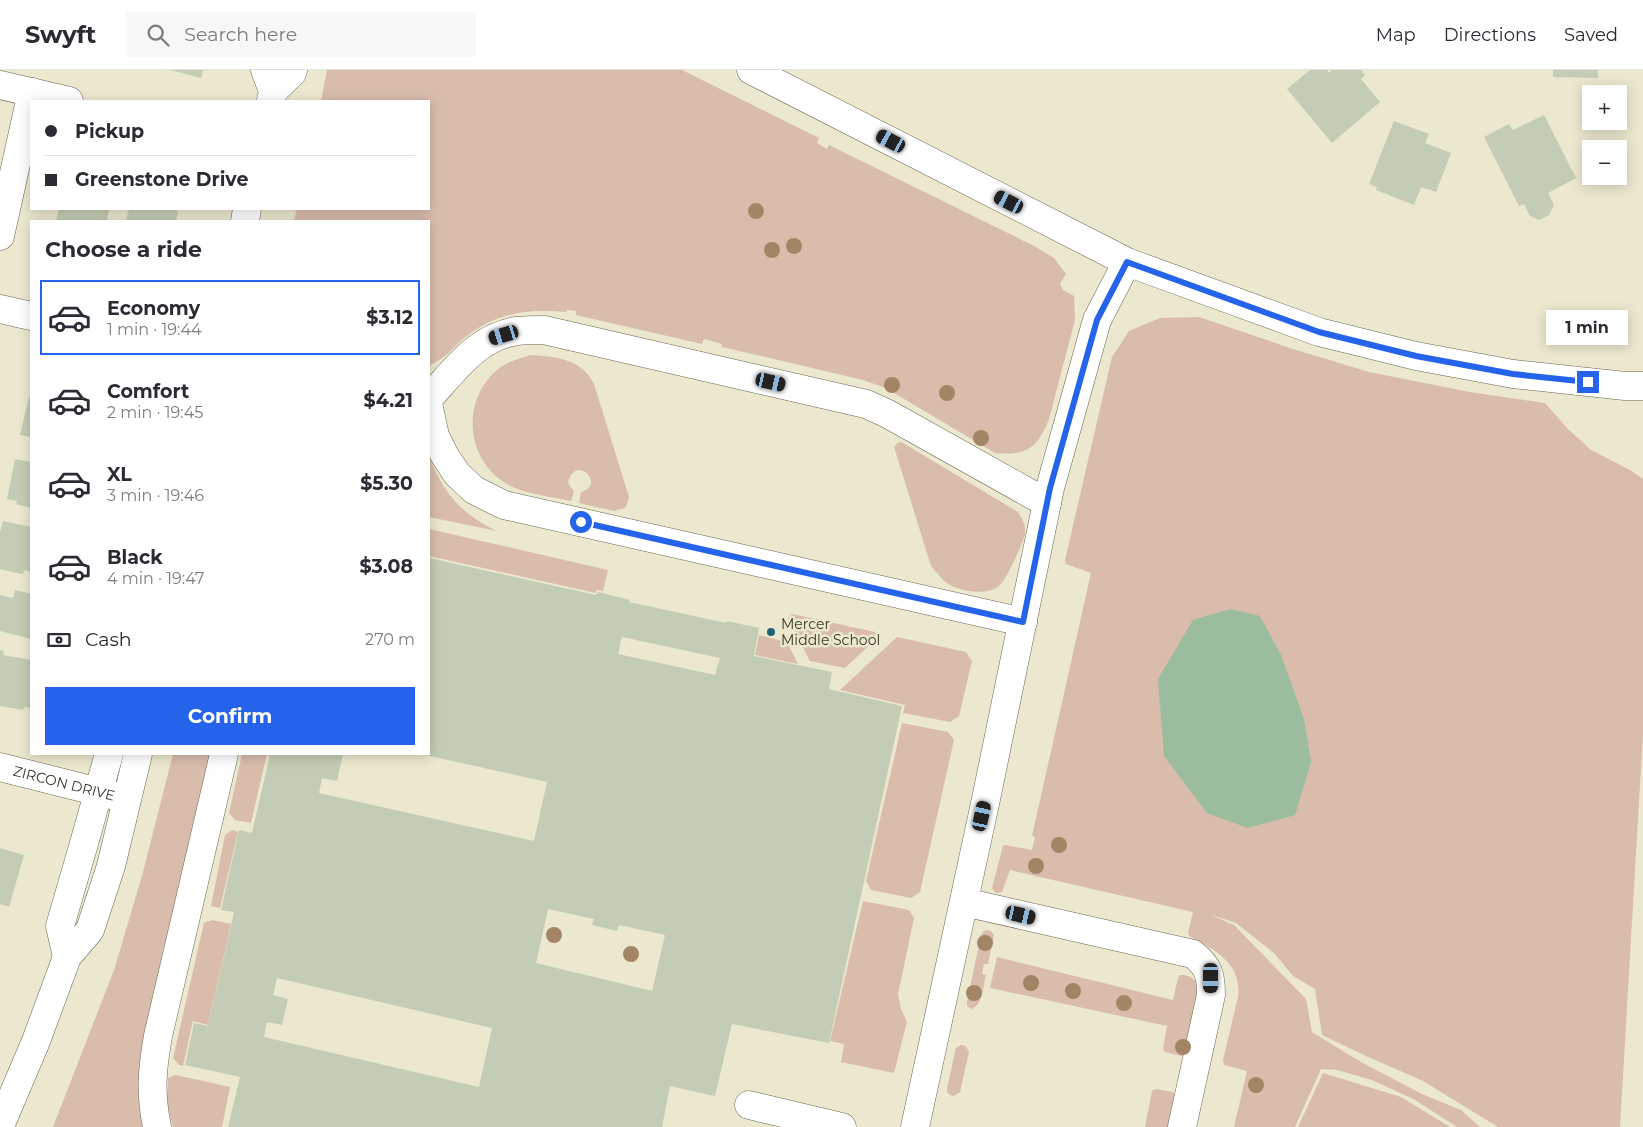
<!DOCTYPE html>
<meta charset="utf-8">
<style>
body{margin:0;font-family:Montserrat,sans-serif;background:#f7f7f7;color:#2b2b33;height:100vh;display:flex;flex-direction:column;font-size:19px;white-space:nowrap}
*{box-sizing:border-box;margin:0}
p{font-size:16px;color:#7c7c81}
.icon{flex:none;width:28px;height:28px;fill:none;stroke:currentColor;stroke-width:2;stroke-linecap:round;stroke-linejoin:round}
.map{position:relative;flex:1;overflow:hidden}
.panel{position:absolute;left:30px;top:150px;width:400px;height:535px;display:flex;flex-direction:column;background:#fff;border-radius:0px;box-shadow:0 2px 12px #0003}
.panel>*{flex:none}
.top-card{position:absolute;left:30px;top:30px;width:400px;height:110px;border-radius:0px;box-shadow:0 2px 12px #0003;display:grid;align-content:center;height:110px;padding:0 15px;background:#fff}
.controls{position:absolute;left:1582px;top:15px;display:grid;gap:10px}
.controls a{display:grid;place-items:center;width:45px;height:45px;border-radius:0px;background:#fff;box-shadow:0 2px 12px #0003;font-size:25px}
.end{position:absolute;width:22px;height:22px;margin:-11px;border:6px solid #2563eb;background:#fff;box-shadow:0 0 0 2px #fff}
.from{border-radius:50%}
.bubble{position:absolute;height:35px;border-radius:0px;background:#fff;box-shadow:0 2px 12px #0003;font-size:16px;font-weight:700;line-height:35px;text-align:center}
.car{position:absolute;width:15px;height:30px;margin:-15px -8px;border-radius:6px;box-shadow:0 0 4px 1px #0007;background:linear-gradient(#222 24%,#8ab4d8 0 40%,#222 0 76%,#8ab4d8 0 86%,#222 0)}
.top-card b{display:flex;align-items:center;gap:18px;height:48px;font-size:19px}
.top-card b+b{border-top:1px solid #e1e1e2}
.top-card i{width:12px;height:12px;background:#2b2b33}
ul{padding:0;list-style:none}
li{display:flex;align-items:center;gap:15px;height:75px;margin:0 10px 8px;padding:0 5px;border:2px solid transparent;border-radius:0px}
li div{flex:1}
li b{display:block;font-size:19px}
li em{font-style:normal;font-weight:700}
li.selected{border-color:#2563eb}
li>.icon{width:45px;height:45px;stroke-width:1.5}
h2{padding:0 15px;font-size:22px;line-height:60px}
.pay{display:flex;align-items:center;gap:12px;height:55px;padding:0 15px;font-size:19px}
.pay p{margin-inline-start:auto}
.primary-button{display:flex;gap:10px;margin-top:auto;padding:10px 15px}
.primary-button a{flex:1;height:58px;border-radius:0px;background:#2563eb;color:#fff;font-size:20px;font-weight:700;line-height:58px;text-align:center}
header{display:flex;align-items:center;gap:30px;box-sizing:border-box;height:70px;padding:0 25px;background:#fff;border-bottom:1px solid #e1e1e2}
header strong{font-size:24px}
nav{display:flex;gap:28px;margin-inline-start:auto;font-size:18px}
.search{width:350px;height:45px;background:#f7f7f7;display:flex;align-items:center;gap:12px;box-sizing:border-box;padding:0 18px;border-radius:0px;color:#7c7c81;font-size:19px}
.map>svg:first-child{display:block}
.green{fill:#d9bcac}
.water{fill:#9bbc9d}
.building{fill:#c3ccb4;fill-rule:evenodd}
.lines{fill:none;stroke-linecap:round;stroke-linejoin:round}
.minor-casing{stroke:#69654f;stroke-width:29}
.minor{stroke:#fff;stroke-width:28}
.tree{fill:#a38566}
.route{stroke:#2563eb;stroke-width:6}
.poi-dot{fill:#1e6374;stroke:#ece8cf;stroke-width:2}
.labels{text-anchor:middle;stroke-width:5;stroke-linejoin:round;paint-order:stroke}
.poi-label{font-size:14px;fill:#39372d;stroke:#ece8cf;text-anchor:start}
.street-label{font-size:14px;fill:#39372d;stroke:#ece8cf}
</style>
<header>
<strong>Swyft</strong>
<div class="search"><svg class="icon" aria-label="search" viewBox="0 0 24 24"><circle cx="10" cy="10" r="6"/><path d="M15 15l6 6"/></svg>Search here</div>
<nav><a>Map</a><a>Directions</a><a>Saved</a></nav>
</header>
<div class="map">
<svg width="1643" height="1057" viewBox="0 0 1643 1057">
<rect width="100%" height="100%" fill="#ece8cf"/>
<!-- green -->
<path class="green" d="M327,0H682L819,68L817,73L827,79L829,75L1034,176L1054,188L1066,204L1060,214L1063,220L1074,226L1075,250L1049,349C1038,378 1026,386 995,383L894,323L883,317L863,310L722,277V274L704,269L702,274L576,245V241L567,240L566,242C528,239 498,242 468,265C459,271 453,280 445,286C440,290 434,293 429,296V151H294L297,139H429V31H321Z
M1199,247L1293,279L1369,302L1470,322L1545,333L1568,359L1591,380L1630,400L1643,409V664L1620,1057H1498L1423,1011L1366,986L1322,965L1315,919L1293,906L1275,884L1236,853L1209,844L1234,855L1306,929L1312,962L1361,992L1422,1024L1461,1040L1480,1057H1457L1415,1030L1372,1010L1337,1000L1321,999L1295,1057H1234L1247,1001L1224,995L1223,990L1238,927C1242,893 1215,880 1189,866L1188,863L1193,842L1010,800L1002,822L996,823L992,818L1003,776L1005,775L1032,780L1035,767L1032,766L1091,503L1066,494L1065,490L1112,287L1129,261L1160,248Z
M530,285C555,286 582,289 594,314L629,427L628,432L625,438L614,441L579,433L581,422C605,415 580,388 570,407C566,413 570,417 574,421L571,431C549,426 520,424 502,411C464,384 463,328 498,299C507,292 519,289 530,285Z
M899,372L903,373L1018,442C1022,448 1026,456 1025,464C1023,473 1006,511 999,516C988,525 967,522 954,517C944,513 938,504 931,496L894,377Z
M429,386C443,423 461,444 497,461L429,447Z
M429,459L608,500L603,521L597,520L596,523L429,486Z
M792,544L875,562L877,568L845,598L810,591L788,548Z
M759,565L787,572L798,594L755,585Z
M897,567L966,582L972,591L959,646L950,652L903,643L905,635L840,620Z
M902,653L948,662L954,670L920,822L911,828L871,820L866,811Z
M173,684H212L140,1023V1038L144,1057H53L114,900L142,806Z
M242,684H267L251,753L235,750L229,743Z
M232,760L238,762L220,838L211,836L225,765Z
M863,831L909,840L914,848L898,924L901,939L907,952L894,1003L841,992L844,974L830,971Z
M212,850L231,854L208,955L193,951L183,996L179,995L173,988L204,853Z
M986,860L991,861L994,865L988,894H984L982,904L986,905C983,915 983,936 971,939L967,936V932L981,865L983,862Z
M997,887L1173,930L1178,908L1180,905C1190,904 1197,910 1200,919L1184,985L1181,986L1165,982L1163,979L1167,956L990,918Z
M961,975L966,976L969,982L960,1022L954,1026L950,1025L947,1022V1018L956,978Z
M1323,1003L1401,1027L1450,1057H1298Z
M176,1005L230,1017L222,1057H173L167,1033L168,1008Z
M1155,1019L1173,1022L1175,1025L1170,1057H1145L1152,1021Z"/>
<!-- water -->
<path class="water" d="M1230,539L1260,546L1281,585L1304,649L1311,692L1295,745L1248,758L1207,743L1164,686L1158,609L1193,550Z"/>
<!-- building -->
<path class="building" d="M171,0H203L201,8Z
M1310,0H1327L1329,3L1332,0H1361L1365,5L1361,9L1380,32L1332,73L1287,19Z
M1553,0H1598V8L1553,7Z
M1544,45L1576,108L1548,123L1554,135L1549,145L1539,150L1530,146L1524,134L1519,136L1484,67L1509,54L1513,60Z
M1394,51L1429,64L1425,73L1451,83L1436,122L1421,117L1414,135L1376,120L1377,117L1369,114Z
M59,139H109L107,151H56Z
M129,139H172L178,141L176,151H126Z
M29,327H31V367L20,365Z
M15,389L31,392V438L16,434L17,431L7,429Z
M3,451L31,457V502L24,500L23,504H21L0,499V462Z
M429,488L596,525L598,522L630,530L629,532L726,553L727,551L759,558L754,586L832,602L829,619L902,636L829,973L732,954L715,1026L670,1016L662,1057H228L240,1007L185,995L194,953L208,956L234,842L221,840L239,760L252,763L270,684H343L337,711L322,708L319,723L534,771L547,712L425,685L429,684ZM622,567L720,588L715,605L618,584ZM548,839L594,849L592,855L617,861L619,855L665,865L652,921L536,893ZM277,908L492,958L479,1017L264,967L267,952L282,955L288,929L273,925Z
M15,520L31,524V569L0,561V525L13,528Z
M0,580L4,581L3,585L31,590V638L24,637L23,640L0,636Z
M0,778L24,785L9,837L0,834Z"/>
<g class="lines">
<defs>
<g id="minor">
<path d="M265,0L273,21L271,31"/>
<path d="M751,0L1127,192L1319,262L1416,286L1513,304L1625,316H1643"/>
<path d="M0,15L69,31"/>
<path d="M273,21L292,3L293,0"/>
<path d="M245,151L247,139"/>
<path d="M0,166L32,22"/>
<path d="M0,239L31,246"/>
<path d="M429,328C454,301 478,266 517,261C526,260 535,260 544,260L866,334L888,344L1047,433"/>
<path d="M429,338L435,366L445,386L457,404L474,420L504,435L1023,552"/>
<path id="s1" d="M0,697L115,726"/>
<path d="M964,832L1193,884C1209,897 1211,905 1211,925L1182,1057"/>
<path d="M67,887L60,856L83,777L109,684"/>
<path d="M749,1035L842,1057"/>
<path d="M0,1056L36,971L67,887L90,860L111,796L138,684"/>
<path d="M157,1057C150,1022 152,1000 158,966L224,684"/>
<path d="M915,1057L986,729L1050,418L1097,250L1127,192"/>
</g>
</defs>
<!-- minor casing -->
<use href="#minor" class="minor-casing"/>
<!-- minor -->
<use href="#minor" class="minor"/>
</g>
<!-- trees -->
<g class="tree">
<circle cx="756" cy="141" r="8"/>
<circle cx="794" cy="176" r="8"/>
<circle cx="772" cy="180" r="8"/>
<circle cx="892" cy="315" r="8"/>
<circle cx="947" cy="323" r="8"/>
<circle cx="981" cy="368" r="8"/>
<circle cx="1059" cy="775" r="8"/>
<circle cx="1036" cy="796" r="8"/>
<circle cx="554" cy="865" r="8"/>
<circle cx="985" cy="873" r="8"/>
<circle cx="631" cy="884" r="8"/>
<circle cx="1031" cy="913" r="8"/>
<circle cx="1073" cy="921" r="8"/>
<circle cx="974" cy="923" r="8"/>
<circle cx="1124" cy="933" r="8"/>
<circle cx="1183" cy="977" r="8"/>
<circle cx="1256" cy="1015" r="8"/>
</g>
<g class="lines">
<!-- route -->
<path class="route" d="M581,452L1023,552L1050,418L1097,250L1127,192L1319,262L1416,286L1513,304L1588,312"/>
</g>
<!-- markers -->
<circle class="poi-dot" cx="771" cy="562" r="5"/>
<g class="labels">
<!-- poi labels -->
<g class="poi-label">
<text x="781" y="559">Mercer<tspan x="781" dy="16">Middle School</tspan></text>
</g>
<!-- street labels -->
<g class="street-label">
<text dy="5" stroke="none"><textPath href="#s1" startOffset="66">ZIRCON DRIVE</textPath></text>
</g>
</g>
</svg>
<div class="controls">
<a>+</a>
<a>−</a>
</div>
<i class="end from" style="left:581px;top:452px"></i>
<i class="end" style="left:1588px;top:312px"></i>
<div class="bubble" style="left:1546px;top:240px;width:82px">1 min</div>
<i class="car" style="left:891px;top:71px;rotate:298deg"></i>
<i class="car" style="left:1009px;top:132px;rotate:297deg"></i>
<i class="car" style="left:504px;top:265px;rotate:253deg"></i>
<i class="car" style="left:771px;top:312px;rotate:103deg"></i>
<i class="car" style="left:982px;top:746px;rotate:12deg"></i>
<i class="car" style="left:1021px;top:845px;rotate:103deg"></i>
<i class="car" style="left:1211px;top:908px;rotate:180deg"></i>
<div class="top-card">
<b><i class="from"></i>Pickup</b>
<b><i></i>Greenstone Drive</b>
</div>
<section class="panel">
<h2>Choose a ride</h2>
<ul>
<li class="selected"><svg class="icon" aria-label="car" viewBox="0 0 24 24"><path d="M5 17H2v-5l4-1 3-4h7l3 4 3 1v5h-3M9 17h6M6 11h13"/><circle cx="7" cy="17" r="2"/><circle cx="17" cy="17" r="2"/></svg><div><b>Economy</b><p>1 min · 19:44</p></div><em>$3.12</em></li>
<li><svg class="icon" aria-label="car" viewBox="0 0 24 24"><path d="M5 17H2v-5l4-1 3-4h7l3 4 3 1v5h-3M9 17h6M6 11h13"/><circle cx="7" cy="17" r="2"/><circle cx="17" cy="17" r="2"/></svg><div><b>Comfort</b><p>2 min · 19:45</p></div><em>$4.21</em></li>
<li><svg class="icon" aria-label="car" viewBox="0 0 24 24"><path d="M5 17H2v-5l4-1 3-4h7l3 4 3 1v5h-3M9 17h6M6 11h13"/><circle cx="7" cy="17" r="2"/><circle cx="17" cy="17" r="2"/></svg><div><b>XL</b><p>3 min · 19:46</p></div><em>$5.30</em></li>
<li><svg class="icon" aria-label="car" viewBox="0 0 24 24"><path d="M5 17H2v-5l4-1 3-4h7l3 4 3 1v5h-3M9 17h6M6 11h13"/><circle cx="7" cy="17" r="2"/><circle cx="17" cy="17" r="2"/></svg><div><b>Black</b><p>4 min · 19:47</p></div><em>$3.08</em></li>
</ul>
<div class="pay"><svg class="icon" aria-label="cash" viewBox="0 0 24 24"><path d="M3 7h18v10H3z"/><circle cx="12" cy="12" r="2"/></svg>Cash<p>270 m</p></div>
<div class="primary-button"><a>Confirm</a></div>
</section>
</div>
